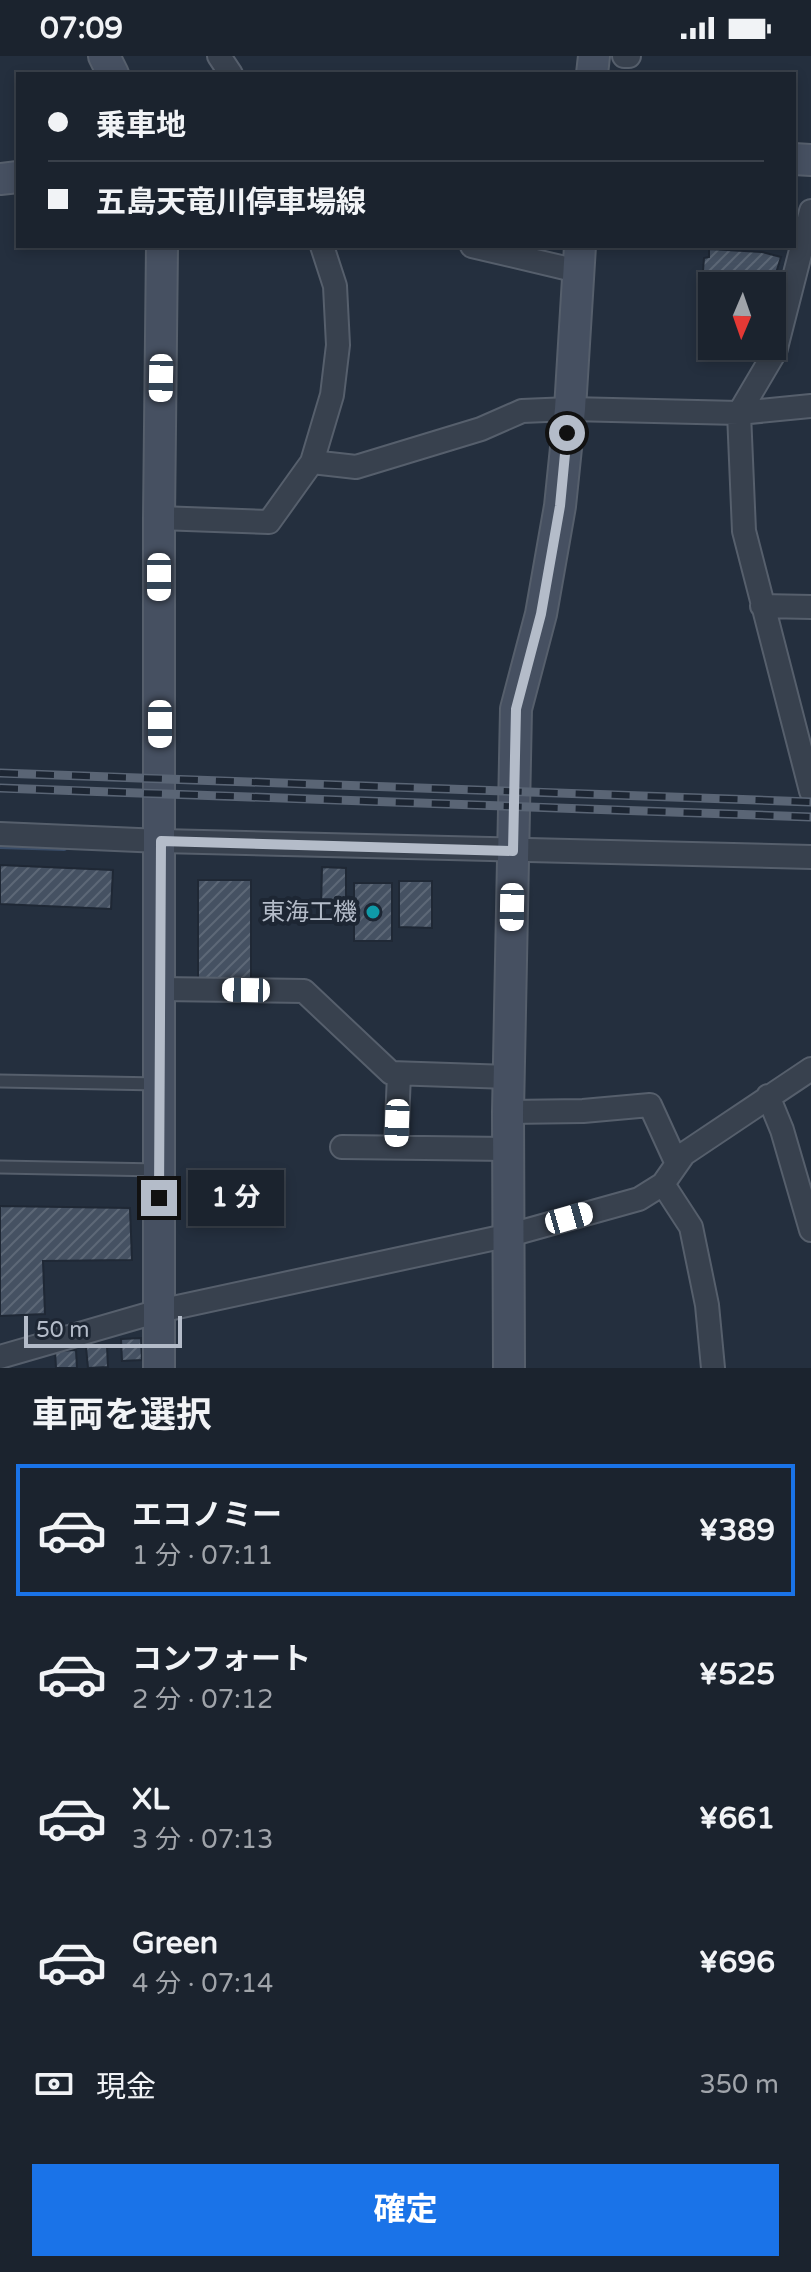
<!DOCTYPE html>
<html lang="ja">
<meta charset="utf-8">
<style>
body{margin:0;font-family:"Varela Round","Noto Sans JP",sans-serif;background:#242b36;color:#f1f3f6;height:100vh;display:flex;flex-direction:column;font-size:30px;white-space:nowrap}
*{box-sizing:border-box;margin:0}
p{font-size:26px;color:#a0a4aa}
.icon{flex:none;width:44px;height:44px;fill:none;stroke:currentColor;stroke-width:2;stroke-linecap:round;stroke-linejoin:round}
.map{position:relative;height:1312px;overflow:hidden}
.panel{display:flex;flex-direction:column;background:#1b232e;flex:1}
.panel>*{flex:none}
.hud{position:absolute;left:16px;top:16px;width:780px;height:176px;border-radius:0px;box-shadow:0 4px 12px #0003,0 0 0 2px #39404a;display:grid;align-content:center;height:176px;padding:0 32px;background:#1b232e}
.needle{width:52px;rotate:182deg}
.tools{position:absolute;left:698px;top:216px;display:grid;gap:16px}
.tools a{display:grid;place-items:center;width:88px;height:88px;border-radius:0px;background:#1b232e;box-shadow:0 4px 12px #0003,0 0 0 2px #39404a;font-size:40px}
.scale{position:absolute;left:24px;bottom:20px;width:158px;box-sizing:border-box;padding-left:8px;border:4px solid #b4bcc9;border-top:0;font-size:22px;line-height:28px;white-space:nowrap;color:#b4bcc9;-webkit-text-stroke:6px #1d2633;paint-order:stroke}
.end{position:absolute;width:36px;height:36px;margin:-18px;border:10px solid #b4bcc9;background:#111;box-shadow:0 0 0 4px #111}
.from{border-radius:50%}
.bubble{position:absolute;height:56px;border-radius:0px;background:#1b232e;box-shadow:0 4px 12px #0003,0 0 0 2px #39404a;font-size:26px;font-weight:700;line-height:56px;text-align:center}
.car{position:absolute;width:24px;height:48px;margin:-24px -12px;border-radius:10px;box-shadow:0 0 6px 2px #0007;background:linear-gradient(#fff 24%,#345 0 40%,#fff 0 76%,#345 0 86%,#fff 0)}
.hud b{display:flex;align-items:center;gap:28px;height:76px;font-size:30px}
.hud b+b{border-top:2px solid #39404a}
.hud i{width:20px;height:20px;background:#f1f3f6}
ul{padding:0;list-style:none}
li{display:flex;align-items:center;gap:24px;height:132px;margin:0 16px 12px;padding:0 16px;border:4px solid transparent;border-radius:0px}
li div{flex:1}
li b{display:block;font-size:30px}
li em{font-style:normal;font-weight:700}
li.current{border-color:#1a73e8}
li>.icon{width:72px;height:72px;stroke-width:1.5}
h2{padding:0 32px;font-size:36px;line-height:96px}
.pay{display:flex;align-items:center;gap:20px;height:88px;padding:0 32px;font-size:30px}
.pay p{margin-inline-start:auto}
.primary-button{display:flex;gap:16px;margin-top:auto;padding:16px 32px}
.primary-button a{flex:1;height:92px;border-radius:0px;background:#1a73e8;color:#fff;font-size:32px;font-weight:700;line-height:92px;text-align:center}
.status{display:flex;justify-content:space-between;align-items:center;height:56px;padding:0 40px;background:#1b232e;direction:ltr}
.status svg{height:22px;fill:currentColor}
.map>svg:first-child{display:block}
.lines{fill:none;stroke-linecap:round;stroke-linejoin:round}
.stream{stroke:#394c67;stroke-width:6}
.building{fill:url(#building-hatch);stroke:#1f2835;stroke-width:2}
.lane-casing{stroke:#565f6c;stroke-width:15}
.street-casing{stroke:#565f6c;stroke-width:26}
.secondary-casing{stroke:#565f6c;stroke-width:34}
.lane{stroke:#38414e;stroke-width:11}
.street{stroke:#38414e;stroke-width:22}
.secondary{stroke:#465061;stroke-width:30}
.rail-casing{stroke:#5a6575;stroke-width:9}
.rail{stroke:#1d2633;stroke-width:6;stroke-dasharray:18;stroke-linecap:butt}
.route{stroke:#b4bcc9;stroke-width:10}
.culture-dot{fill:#0f9aa8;stroke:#1d2633;stroke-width:3}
.labels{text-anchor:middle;stroke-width:8;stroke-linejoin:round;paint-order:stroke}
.poi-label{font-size:24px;fill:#b4bcc9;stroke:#1d2633;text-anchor:end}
</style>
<div class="status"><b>07:09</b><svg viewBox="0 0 49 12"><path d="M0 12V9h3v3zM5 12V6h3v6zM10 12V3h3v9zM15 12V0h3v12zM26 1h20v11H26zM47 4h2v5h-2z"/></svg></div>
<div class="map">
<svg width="811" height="1312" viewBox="0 0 811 1312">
<defs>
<pattern id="building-hatch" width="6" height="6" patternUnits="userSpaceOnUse" patternTransform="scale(2)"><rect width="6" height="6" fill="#455162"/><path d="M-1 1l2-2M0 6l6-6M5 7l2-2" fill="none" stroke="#5d6877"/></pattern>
</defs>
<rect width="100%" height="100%" fill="#242f3e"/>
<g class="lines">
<!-- stream -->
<path class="stream" d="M0,790L64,792"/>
</g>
<!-- building -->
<path class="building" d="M709,193L762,196L781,201L772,230H712V240H701L704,202L709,201Z
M0,809L113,814L111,853L0,848Z
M322,811L346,812V852H321Z
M198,824H251V923H198Z
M399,825H432V872L399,871Z
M354,827H392V885H354Z
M0,1150L130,1152L132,1204L43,1205L45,1258L0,1260Z
M141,1282L142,1304L122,1305L121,1283Z
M107,1290L108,1311L88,1312L86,1291Z
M76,1294L77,1312H56L55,1295Z"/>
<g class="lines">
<defs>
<path id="lane" d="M0,1025L159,1028
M0,1111L159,1114"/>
<path id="street" d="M219,0L231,18
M624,0H629
M811,155L775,296L739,357L744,475L811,735
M472,190L578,215
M312,406L356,411L481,373L522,355L570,353L739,357L811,350
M159,462L269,466L312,406L332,339L338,289L335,230L322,190
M762,550L811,551
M0,778L161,785L811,801
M160,933L304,935L391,1017L509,1021
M768,1040L782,1074L811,1174
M508,1056L583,1055L650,1049L677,1108
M342,1091L508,1093
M396,1091L399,1018
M663,1128L691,1171L707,1249L713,1312
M0,1301L159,1255L510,1179L639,1143L663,1128L684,1098L811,1013"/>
<path id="secondary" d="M104,0L113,18
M592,18L594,0
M794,103L811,104
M0,123L18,121
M159,1312V462L162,190
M509,1312L508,1056L516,653L541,558L560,450L570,353L580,190"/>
</defs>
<!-- lane casing -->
<use href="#lane" class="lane-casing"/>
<!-- street casing -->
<use href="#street" class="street-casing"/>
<!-- secondary casing -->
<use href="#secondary" class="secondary-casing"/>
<!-- lane -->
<use href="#lane" class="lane"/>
<!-- street -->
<use href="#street" class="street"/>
<!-- secondary -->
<use href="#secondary" class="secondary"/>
<defs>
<path id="rail" d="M0,717L811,746
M0,732L811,761"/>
</defs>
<!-- rail casing -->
<use href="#rail" class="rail-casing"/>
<!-- rail -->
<use href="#rail" class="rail"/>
</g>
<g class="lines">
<!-- route -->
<path class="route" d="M159,1142L161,785L513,795L516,653L541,558L560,450L567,377"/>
</g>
<!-- markers -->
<circle class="culture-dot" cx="373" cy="856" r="8"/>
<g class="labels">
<!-- poi labels -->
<g class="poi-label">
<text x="357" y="864">東海工機</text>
</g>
</g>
</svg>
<div class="tools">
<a><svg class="needle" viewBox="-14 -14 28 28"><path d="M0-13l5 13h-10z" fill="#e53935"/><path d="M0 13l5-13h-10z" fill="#a0a4aa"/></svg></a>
</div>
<div class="scale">50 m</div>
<i class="end from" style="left:567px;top:377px"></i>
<i class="end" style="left:159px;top:1142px"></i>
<div class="bubble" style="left:188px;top:1114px;width:96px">1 分</div>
<i class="car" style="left:161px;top:322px;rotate:181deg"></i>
<i class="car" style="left:159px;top:521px;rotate:180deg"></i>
<i class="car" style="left:160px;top:668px;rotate:180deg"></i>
<i class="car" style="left:512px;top:851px;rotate:181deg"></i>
<i class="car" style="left:246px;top:934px;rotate:271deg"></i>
<i class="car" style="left:397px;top:1067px;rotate:182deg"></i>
<i class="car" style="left:569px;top:1162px;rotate:74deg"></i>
<div class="hud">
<b><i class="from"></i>乗車地</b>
<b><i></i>五島天竜川停車場線</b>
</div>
</div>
<section class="panel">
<h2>車両を選択</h2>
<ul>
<li class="current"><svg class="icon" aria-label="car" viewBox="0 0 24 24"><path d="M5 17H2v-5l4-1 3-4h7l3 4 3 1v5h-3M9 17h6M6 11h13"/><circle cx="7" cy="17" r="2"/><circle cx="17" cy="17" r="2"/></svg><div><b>エコノミー</b><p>1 分 · 07:11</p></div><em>¥389</em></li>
<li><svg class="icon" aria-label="car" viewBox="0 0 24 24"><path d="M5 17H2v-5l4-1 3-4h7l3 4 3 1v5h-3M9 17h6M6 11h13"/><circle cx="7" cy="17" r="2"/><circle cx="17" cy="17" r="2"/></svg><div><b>コンフォート</b><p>2 分 · 07:12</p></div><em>¥525</em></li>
<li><svg class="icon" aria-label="car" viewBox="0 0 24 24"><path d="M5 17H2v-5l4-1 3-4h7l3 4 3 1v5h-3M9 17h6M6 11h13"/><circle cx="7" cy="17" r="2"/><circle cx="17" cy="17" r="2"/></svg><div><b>XL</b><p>3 分 · 07:13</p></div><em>¥661</em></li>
<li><svg class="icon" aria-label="car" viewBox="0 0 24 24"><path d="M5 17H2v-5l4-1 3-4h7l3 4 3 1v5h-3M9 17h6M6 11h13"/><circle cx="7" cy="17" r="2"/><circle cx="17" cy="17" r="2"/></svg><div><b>Green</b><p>4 分 · 07:14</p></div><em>¥696</em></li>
</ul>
<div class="pay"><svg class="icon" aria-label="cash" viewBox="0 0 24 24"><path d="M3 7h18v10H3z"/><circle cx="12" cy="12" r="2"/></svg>現金<p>350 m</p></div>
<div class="primary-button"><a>確定</a></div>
</section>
